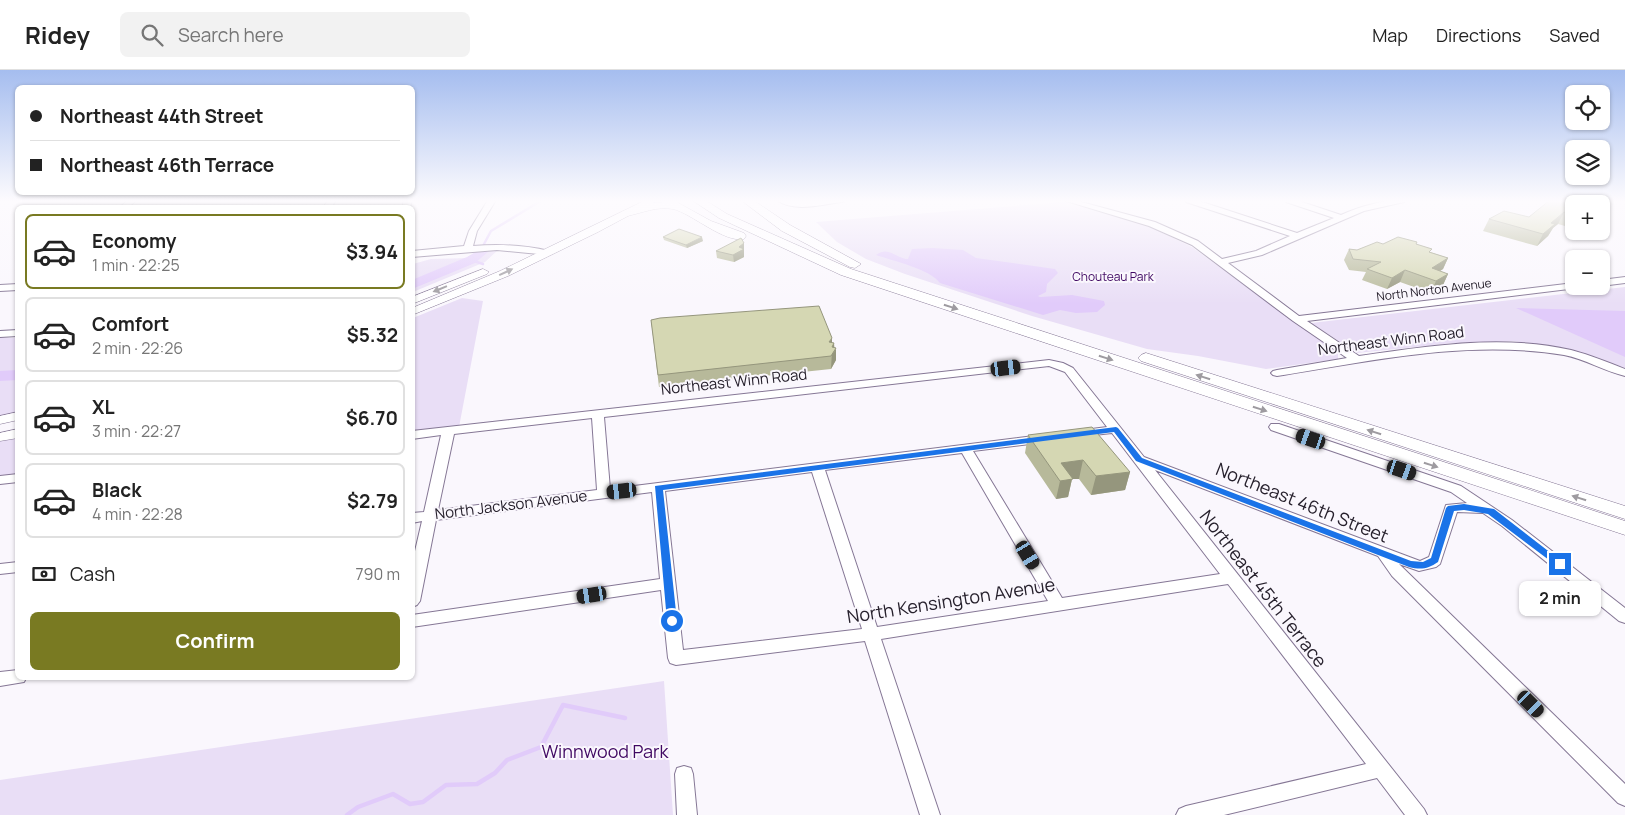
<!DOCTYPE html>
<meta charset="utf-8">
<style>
body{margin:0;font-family:Manrope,sans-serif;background:#f2f2f2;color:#222;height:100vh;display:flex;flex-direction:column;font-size:19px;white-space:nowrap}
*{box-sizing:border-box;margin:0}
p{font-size:16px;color:#767676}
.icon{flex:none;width:28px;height:28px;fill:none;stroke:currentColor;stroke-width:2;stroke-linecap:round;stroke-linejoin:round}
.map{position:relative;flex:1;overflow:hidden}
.details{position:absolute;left:15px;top:135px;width:400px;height:475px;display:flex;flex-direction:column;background:#fff;border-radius:8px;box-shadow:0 1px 4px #0004}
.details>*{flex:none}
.hud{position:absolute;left:15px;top:15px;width:400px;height:110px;border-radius:8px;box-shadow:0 1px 4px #0004;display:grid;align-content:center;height:110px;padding:0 15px;background:#fff}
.controls{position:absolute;left:1565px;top:15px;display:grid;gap:10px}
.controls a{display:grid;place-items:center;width:45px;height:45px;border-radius:8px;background:#fff;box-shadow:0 1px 4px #0004;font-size:25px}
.end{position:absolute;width:22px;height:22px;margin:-11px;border:6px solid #1a73e8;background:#fff;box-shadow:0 0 0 2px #fff}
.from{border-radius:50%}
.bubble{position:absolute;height:35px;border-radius:8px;background:#fff;box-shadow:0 1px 4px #0004;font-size:16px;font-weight:700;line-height:35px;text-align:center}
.car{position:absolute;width:15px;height:30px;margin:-15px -8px;border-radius:6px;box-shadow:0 0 4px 1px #0007;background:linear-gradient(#222 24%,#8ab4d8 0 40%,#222 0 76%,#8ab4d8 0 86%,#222 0)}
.hud b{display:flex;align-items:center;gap:18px;height:48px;font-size:19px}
.hud b+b{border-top:1px solid #e0e0e0}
.hud i{width:12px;height:12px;background:#222}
ul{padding:9px 0 0;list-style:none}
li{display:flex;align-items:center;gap:15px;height:75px;margin:0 10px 8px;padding:0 5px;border:2px solid #e0e0e0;border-radius:8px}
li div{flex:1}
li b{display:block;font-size:19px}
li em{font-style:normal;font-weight:700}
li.selected{border-color:#797a22}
li>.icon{width:45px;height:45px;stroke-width:1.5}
.pay{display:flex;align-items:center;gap:12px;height:55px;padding:0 15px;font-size:19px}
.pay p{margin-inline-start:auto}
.action{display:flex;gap:10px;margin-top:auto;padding:10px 15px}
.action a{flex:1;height:58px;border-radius:8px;background:#797a22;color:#fff;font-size:20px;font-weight:700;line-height:58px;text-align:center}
header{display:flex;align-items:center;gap:30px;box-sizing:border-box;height:70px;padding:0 25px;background:#fff;border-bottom:1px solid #e0e0e0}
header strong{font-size:24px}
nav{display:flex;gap:28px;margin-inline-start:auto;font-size:18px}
.search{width:350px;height:45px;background:#f2f2f2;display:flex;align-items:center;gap:12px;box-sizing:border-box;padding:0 18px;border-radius:8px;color:#767676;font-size:19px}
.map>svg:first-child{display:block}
.green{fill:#e9def6}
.water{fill:#e1cbfa}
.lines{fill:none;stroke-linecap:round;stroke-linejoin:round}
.stream-far1{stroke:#e1cbfa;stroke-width:2.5}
.stream{stroke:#e1cbfa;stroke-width:4.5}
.river{fill:#e1cbfa;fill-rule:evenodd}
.minor-casing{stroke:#857795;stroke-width:2}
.major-casing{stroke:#857795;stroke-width:1}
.highway-casing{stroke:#857795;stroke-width:1}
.minor{fill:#fff;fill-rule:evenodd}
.major{fill:#fff;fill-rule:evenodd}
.highway{fill:#fff;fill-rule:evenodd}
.wall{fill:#b7b99a}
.shaded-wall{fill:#95967d}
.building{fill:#d5d7b3;stroke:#95967d}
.oneway{fill:#9e9ba0}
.route{fill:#1a73e8}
.labels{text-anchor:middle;stroke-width:4;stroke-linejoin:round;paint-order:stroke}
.far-park-label{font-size:12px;fill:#400863;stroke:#faf7fd}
.far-street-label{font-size:12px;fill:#27212d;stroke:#faf7fd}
.street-label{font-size:15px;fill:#27212d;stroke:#faf7fd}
.near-street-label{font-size:18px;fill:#27212d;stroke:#faf7fd}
.near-park-label{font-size:18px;fill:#400863;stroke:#faf7fd}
</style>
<header>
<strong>Ridey</strong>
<div class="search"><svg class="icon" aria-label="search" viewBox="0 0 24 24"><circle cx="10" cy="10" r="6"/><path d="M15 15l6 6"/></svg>Search here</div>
<nav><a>Map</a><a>Directions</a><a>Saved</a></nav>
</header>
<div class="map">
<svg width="1625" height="745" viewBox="0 0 1625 745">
<rect width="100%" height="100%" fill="#faf7fd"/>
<!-- green -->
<path class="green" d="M1064,132L1142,153L1192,177L1338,283V289L1266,299L1198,286L1147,279L1032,246L905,204L866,189L837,172L816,152Z
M498,180L485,192L413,222V194L431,189L469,188L477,182Z
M1625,217V298L1565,278L1513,271L1453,273L1357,283L1311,253Z
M462,228L483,231L459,357L413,362V248Z
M0,268H18L17,343L0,346Z
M17,367V402L14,406L0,408V371Z
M664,611L673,745H0V710Z"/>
<!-- water -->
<path class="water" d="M933,178L963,180L976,188L1055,199L1058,203L1047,214L1046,222L1038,226L1040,227L1072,225L1099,230L1104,231L1105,235L1097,242L1076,243L1060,240L1043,245L940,213C930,199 893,191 876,185C889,175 896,189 908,189L912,179Z
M1516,238L1625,241V287Z"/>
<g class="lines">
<!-- stream-far1 -->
<path class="stream-far1" d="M484,174L491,161L542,130
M471,190L483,194"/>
<!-- stream -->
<path class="stream" d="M347,745L358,737L393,724L410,734L423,732L446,715L477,714L495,703L507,690L541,677L563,635L625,648"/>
<!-- river -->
<path class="river" d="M482,178L488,182L475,193L412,219V210L467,187Z
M18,300V310L0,311V301Z"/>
<defs>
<path id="minor" d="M128,130H136L128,138H119Z
M328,130H336L331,138H323Z
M404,130H412L410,138H402Z
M488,130H496L477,161L473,176C499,174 524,175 549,181V185L497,180L412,187V181L464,176L469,161Z
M777,130H846L842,132C823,134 794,143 777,130Z
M1063,130H1074L1155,152L1198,171L1222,189L1256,181L1290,166L1186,132L1185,130H1196L1297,163L1334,148L1286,132L1285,130H1296L1341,145C1361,136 1383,130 1405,130L1404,132L1364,141L1262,185L1228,193L1299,246L1574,213V216H1579L1577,218L1307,251L1359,286C1428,276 1502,264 1571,280C1590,285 1607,292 1625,299V306C1604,301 1585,289 1564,285C1468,269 1371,291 1277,306L1273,305L1271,303L1273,301L1277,300L1347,288L1293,251L1192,175L1149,156Z
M1625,207V213L1601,216V210Z
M18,214V220L0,221V215Z
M18,260V266L0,267V261Z
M1049,290L1063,293L1073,298L1144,387L1420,491L1429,487L1446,435L1467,433L1451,422L1271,360L1269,357L1271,354H1279L1461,416L1512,450L1625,538V553L1619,551L1502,456L1483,443L1457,442L1440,494L1436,497L1419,501L1399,494L1625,714V736L1618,733L1392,506L1378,486L1155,400L1424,739L1427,745H1405L1377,708L1224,745H1176L1179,739L1186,736L1366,694L1228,514L881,569L940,745H920L865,571L676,595L670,593L668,588L661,520L412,557V545L660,509L652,422L436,450L420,531L417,535L412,537V494L422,451L412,453V443L424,442L441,365L412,369V361ZM1049,296L1065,302L1107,357L1076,361L1074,364L1076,367L1112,363L1220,504L1062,528L973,381L1046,372L1048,369L1042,365L610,419L604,347ZM592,348L597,420L438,440L454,364ZM962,383L1048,531L877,557L825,400ZM812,402L862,559L683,580L665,421Z
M18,404V412L0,414V406Z
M18,492V502L0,504V494Z
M18,600V608H26L24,612L0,616V602Z
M684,696L691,698L693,704L697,745H677L675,704L677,698Z"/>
<path id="major" d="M646,130H658L598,162L508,206L412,245V238L500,201Z
M483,199L489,202L487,204L412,234V227Z
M18,342V350L0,354V346Z
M18,359V368L0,371V363Z"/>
<path id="highway" d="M660,130H673L711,151L744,163L746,166L744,169C724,173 691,143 673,139C657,136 642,143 627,146L621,143L623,141L651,133H662Z
M692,130H705L727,144L851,199L1625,451V465L841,205L719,148Z
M741,130H753L790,155L861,194L855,198L850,197L782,161Z
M1146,283L1625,436V449L1141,291L1138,288L1141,285Z"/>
</defs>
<!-- minor casing -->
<use href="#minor" class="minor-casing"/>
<!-- major casing -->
<use href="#major" class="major-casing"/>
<!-- highway casing -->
<use href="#highway" class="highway-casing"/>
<!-- minor -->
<use href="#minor" class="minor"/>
<!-- major -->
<use href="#major" class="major"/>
<!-- highway -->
<use href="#highway" class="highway"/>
</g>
<!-- wall -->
<path class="wall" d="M1574,134V148L1565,156L1558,154L1553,158L1548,166L1537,176L1483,161L1489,149L1529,147Z
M663,167L703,171L687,178L664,170Z
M744,173V187L734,192L717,188L716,181Z
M1383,174H1416L1430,182L1448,188L1443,199L1440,201L1448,204L1443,215L1431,223L1400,212L1387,219L1362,210L1366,202L1349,200L1344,190L1349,179L1357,180Z
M651,250L834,273L836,290L831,299L659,317Z
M1028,365L1130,402L1125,420L1091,425L1079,409H1072L1068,427L1056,429L1025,383Z"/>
<!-- shaded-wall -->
<path class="shaded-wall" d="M1564,142L1558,154L1553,158L1548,166L1537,176L1543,164L1551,153Z
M1574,142V148L1565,156L1571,144Z
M702,167L703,171L687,178L686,175Z
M744,173V187L734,192L733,185L739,177Z
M1448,188L1443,199L1429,208L1432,198Z
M1405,200L1400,212L1387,219L1392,208Z
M1448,204L1443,215L1431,223L1436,211Z
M832,268V277L834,273V282L836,278V290L831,299L832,280L829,272Z
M1083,390L1079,409H1072L1068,427L1056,429L1060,411L1061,393Z
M1130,402L1125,420L1091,425L1096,406Z"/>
<!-- building -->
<path class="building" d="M1550,130H1587L1596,133L1574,134V142L1571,144L1564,142L1551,153L1555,154L1543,164L1489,149L1504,141L1529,147Z
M679,159L702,167L686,175L663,167Z
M1398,167L1417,172L1416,174L1432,179L1429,182L1448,188L1432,198L1448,204L1436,211L1405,200L1392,208L1367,199L1381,192L1353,189L1349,179L1357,180L1377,172L1383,174Z
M741,168L744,173L739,177L744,179L733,185L716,181Z
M819,236L832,268L829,272L834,273L832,277L836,278L831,286L658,305L651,250L660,248Z
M1092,357L1130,402L1096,406L1083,390L1061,393L1073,409L1060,411L1028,365Z"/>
<!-- one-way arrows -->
<defs><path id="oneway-solid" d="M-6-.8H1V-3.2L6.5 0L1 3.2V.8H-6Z" transform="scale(1.25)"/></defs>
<g class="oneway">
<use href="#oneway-solid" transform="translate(506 202) rotate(-25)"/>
<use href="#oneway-solid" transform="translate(440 219) rotate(158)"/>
<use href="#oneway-solid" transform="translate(951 237) rotate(18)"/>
<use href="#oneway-solid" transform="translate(1106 288) rotate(18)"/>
<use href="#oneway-solid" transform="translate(1203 307) rotate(-162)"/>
<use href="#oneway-solid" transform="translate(1260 339) rotate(18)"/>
<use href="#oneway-solid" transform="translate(1374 362) rotate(-162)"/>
<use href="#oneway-solid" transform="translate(1431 395) rotate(18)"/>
<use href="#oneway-solid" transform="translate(1579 428) rotate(-162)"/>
</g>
<!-- sky -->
<linearGradient id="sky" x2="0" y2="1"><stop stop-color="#a5bdef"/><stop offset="0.56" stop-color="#fdfbfe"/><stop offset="1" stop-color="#fdfbfe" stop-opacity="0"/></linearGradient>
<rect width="1625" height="234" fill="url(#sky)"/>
<!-- route -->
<path class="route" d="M1116,357L1118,358L1142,388L1411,491L1423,492L1431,488L1446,438L1448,436L1464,434L1494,439L1565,494L1560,497L1557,496L1488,444L1464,440L1454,441L1438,492C1428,499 1421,500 1409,497L1136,391L1114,362L663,420L677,551L672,555L667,551L655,416Z"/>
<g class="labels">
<!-- far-park labels -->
<g class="far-park-label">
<text x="1113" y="211">Chouteau Park</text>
</g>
<!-- far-street labels -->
<g class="far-street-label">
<text transform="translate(1434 220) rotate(-7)" y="4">North Norton Avenue</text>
</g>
<!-- street labels -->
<g class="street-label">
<text transform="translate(1391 271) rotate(-7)" y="5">Northeast Winn Road</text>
<text transform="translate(734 312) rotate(-6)" y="5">Northeast Winn Road</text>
<text transform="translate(511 435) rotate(-7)" y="5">North Jackson Avenue</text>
</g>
<!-- near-street labels -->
<g class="near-street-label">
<text transform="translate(1302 433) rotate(22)" y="6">Northeast 46th Street</text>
<text transform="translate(1263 519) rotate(52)" y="6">Northeast 45th Terrace</text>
<text transform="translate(951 531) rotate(-9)" y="6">North Kensington Avenue</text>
</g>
<!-- near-park labels -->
<g class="near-park-label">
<text x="605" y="688">Winnwood Park</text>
</g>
</g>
</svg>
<div class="controls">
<a><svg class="icon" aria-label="locate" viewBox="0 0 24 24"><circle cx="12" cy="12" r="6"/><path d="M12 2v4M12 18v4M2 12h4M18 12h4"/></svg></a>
<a><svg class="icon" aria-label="layers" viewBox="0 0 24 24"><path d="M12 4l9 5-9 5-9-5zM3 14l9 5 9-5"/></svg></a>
<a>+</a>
<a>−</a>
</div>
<i class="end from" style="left:672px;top:551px"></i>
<i class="end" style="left:1560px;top:494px"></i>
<div class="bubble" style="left:1519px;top:511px;width:82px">2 min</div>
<i class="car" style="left:1006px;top:298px;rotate:83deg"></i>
<i class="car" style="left:1311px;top:369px;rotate:289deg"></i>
<i class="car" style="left:1402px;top:400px;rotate:109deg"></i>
<i class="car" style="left:622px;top:421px;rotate:264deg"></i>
<i class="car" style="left:1028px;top:485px;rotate:149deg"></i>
<i class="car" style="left:592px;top:525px;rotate:261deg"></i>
<i class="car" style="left:1531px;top:634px;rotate:135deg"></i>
<div class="hud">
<b><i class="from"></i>Northeast 44th Street</b>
<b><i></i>Northeast 46th Terrace</b>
</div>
<section class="details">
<ul>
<li class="selected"><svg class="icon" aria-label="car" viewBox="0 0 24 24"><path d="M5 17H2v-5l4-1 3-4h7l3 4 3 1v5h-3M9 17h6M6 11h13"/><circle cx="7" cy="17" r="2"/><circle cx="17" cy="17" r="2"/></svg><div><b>Economy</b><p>1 min · 22:25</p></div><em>$3.94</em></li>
<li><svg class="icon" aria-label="car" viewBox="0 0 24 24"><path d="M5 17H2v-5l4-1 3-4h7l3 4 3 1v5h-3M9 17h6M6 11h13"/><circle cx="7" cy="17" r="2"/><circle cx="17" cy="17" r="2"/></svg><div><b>Comfort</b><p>2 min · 22:26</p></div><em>$5.32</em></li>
<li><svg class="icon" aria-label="car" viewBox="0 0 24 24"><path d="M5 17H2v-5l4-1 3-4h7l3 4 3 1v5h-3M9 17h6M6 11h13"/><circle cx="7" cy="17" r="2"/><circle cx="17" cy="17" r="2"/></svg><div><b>XL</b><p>3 min · 22:27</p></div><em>$6.70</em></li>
<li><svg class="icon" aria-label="car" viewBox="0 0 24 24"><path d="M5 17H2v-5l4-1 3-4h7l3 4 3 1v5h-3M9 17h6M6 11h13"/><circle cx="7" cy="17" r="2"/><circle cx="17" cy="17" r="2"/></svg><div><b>Black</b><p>4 min · 22:28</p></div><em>$2.79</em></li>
</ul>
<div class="pay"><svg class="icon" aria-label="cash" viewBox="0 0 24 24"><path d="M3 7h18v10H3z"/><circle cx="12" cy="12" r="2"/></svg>Cash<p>790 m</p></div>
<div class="action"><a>Confirm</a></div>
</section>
</div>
